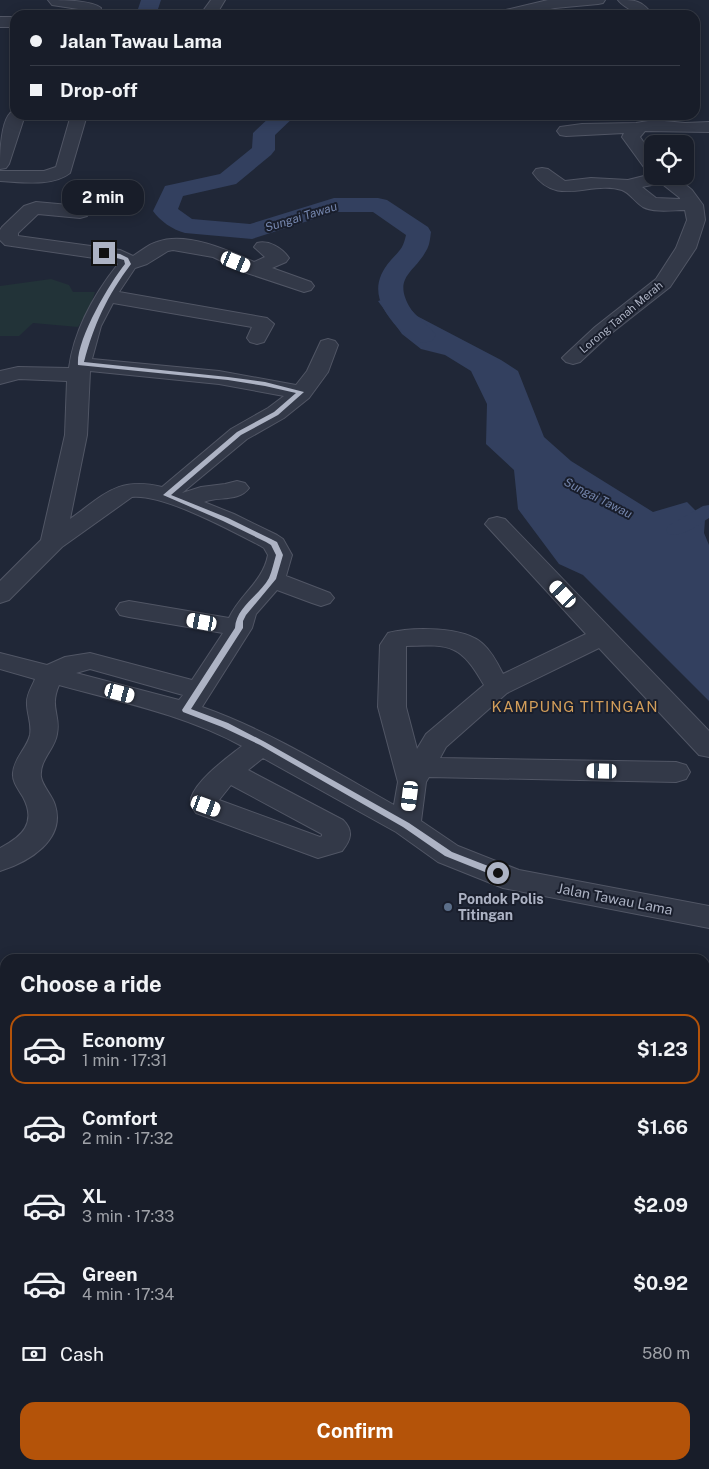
<!DOCTYPE html>
<meta charset="utf-8">
<style>
body{margin:0;font-family:"Public Sans",sans-serif;background:#252a35;color:#f1f3f6;height:100vh;display:flex;flex-direction:column;font-size:19px;white-space:nowrap}
*{box-sizing:border-box;margin:0}
p{font-size:16px;color:#9fa2a8}
.icon{flex:none;width:28px;height:28px;fill:none;stroke:currentColor;stroke-width:2;stroke-linecap:round;stroke-linejoin:round}
.map{position:relative;flex:1;overflow:hidden}
.details{position:absolute;left:0px;top:954px;width:710px;height:516px;display:flex;flex-direction:column;background:#181d29;border-radius:15px 15px 0 0;box-shadow:0 2px 12px #0003,0 0 0 1px #363b46}
.details>*{flex:none}
.guide{position:absolute;left:10px;top:10px;width:690px;height:110px;border-radius:15px;box-shadow:0 2px 12px #0003,0 0 0 1px #363b46;display:grid;align-content:center;height:110px;padding:0 20px;background:#181d29}
.tools{position:absolute;left:644px;top:135px;display:grid;gap:10px}
.tools a{display:grid;place-items:center;width:50px;height:50px;border-radius:10px;background:#181d29;box-shadow:0 2px 12px #0003,0 0 0 1px #363b46;font-size:25px}
.end{position:absolute;width:22px;height:22px;margin:-11px;border:6px solid #adb3c4;background:#111;box-shadow:0 0 0 2px #111}
.from{border-radius:50%}
.bubble{position:absolute;height:35px;border-radius:15px;background:#181d29;box-shadow:0 2px 12px #0003,0 0 0 1px #363b46;font-size:16px;font-weight:700;line-height:35px;text-align:center}
.car{position:absolute;width:15px;height:30px;margin:-15px -8px;border-radius:6px;box-shadow:0 0 4px 1px #0007;background:linear-gradient(#fff 24%,#345 0 40%,#fff 0 76%,#345 0 86%,#fff 0)}
.guide b{display:flex;align-items:center;gap:18px;height:48px;font-size:19px}
.guide b+b{border-top:1px solid #363b46}
.guide i{width:12px;height:12px;background:#f1f3f6}
ul{padding:0;list-style:none}
li{display:flex;align-items:center;gap:15px;height:70px;margin:0 10px 8px;padding:0 10px;border:2px solid transparent;border-radius:15px}
li div{flex:1}
li b{display:block;font-size:19px}
li em{font-style:normal;font-weight:700}
li.selected{border-color:#b45309}
li>.icon{width:45px;height:45px;stroke-width:1.5}
h2{padding:0 20px;font-size:22px;line-height:60px}
.pay{display:flex;align-items:center;gap:12px;height:55px;padding:0 20px;font-size:19px}
.pay p{margin-inline-start:auto}
.button{display:flex;gap:10px;margin-top:auto;padding:10px 20px}
.button a{flex:1;height:58px;border-radius:15px;background:#b45309;color:#fff;font-size:20px;font-weight:700;line-height:58px;text-align:center}
.map>svg:first-child{display:block}
.green{fill:#223338}
.water{fill:#33405f}
.lines{fill:none;stroke-linecap:round;stroke-linejoin:round}
.canal{fill:#33405f;fill-rule:evenodd}
.river{fill:#33405f;fill-rule:evenodd}
.minor-casing{stroke:#515665;stroke-width:2}
.minor{fill:#333948;fill-rule:evenodd}
.route{fill:#adb3c4}
.service-dot{fill:#5c6f8a;stroke:#191e2c;stroke-width:2}
.labels{text-anchor:middle;stroke-width:4;stroke-linejoin:round;paint-order:stroke}
.far-street-label{font-size:11px;fill:#adb3c4;stroke:#191e2c}
.far-water-label{font-size:12px;font-style:italic;fill:#7586ad;stroke:#191e2c}
.poi-label{font-size:14px;font-weight:bold;fill:#adb3c4;stroke:#191e2c;text-anchor:start}
.street-label{font-size:14px;fill:#adb3c4;stroke:#191e2c}
.neighbourhood-label{font-size:15px;letter-spacing:1px;fill:#d39e5a;stroke:#191e2c}
</style>
<div class="map">
<svg width="709" height="1469" viewBox="0 0 709 1469">
<rect width="100%" height="100%" fill="#202737"/>
<!-- green -->
<path class="green" d="M51,279L69,285L73,292H95L89,310L78,327L33,323L19,336H0V286Z"/>
<!-- water -->
<path class="water" d="M401,294L406,305L417,316L501,360L518,371L544,437L571,461L653,512L687,502L705,520L704,533L709,545V701L583,575L559,564L518,509L514,470L486,444L487,404L471,371L445,355L421,349L402,334L378,301Z
M0,1282L5,1283V1465H438L443,1469H0Z"/>
<g class="lines">
<!-- canal -->
<path class="canal" d="M709,505V518C697,525 683,538 668,534L666,530L668,526L703,506Z"/>
<!-- river -->
<path class="river" d="M141,0H161L156,15H136Z
M272,115H296L275,135V150L271,155L236,184L183,196L178,209L192,219L250,224L334,198H378L387,200L428,227L431,232C430,238 430,245 426,251C415,272 393,277 409,306C415,317 428,324 436,335L432,341C416,345 409,339 398,328C378,306 369,285 391,260C400,250 403,249 406,235L373,212H336L252,239L185,233C173,230 160,221 153,211L165,186L220,174L252,148L253,133Z"/>
<defs>
<path id="minor" d="M48,0C62,0 91,0 101,8L99,15H83L85,10L52,5Z
M211,0H225L216,15H200Z
M548,0H605L603,3L598,4L555,8L522,15H494L497,12Z
M618,0C636,0 641,0 653,15H637C631,9 622,6 618,0Z
M0,17H15V27H0Z
M15,110V115H25L9,164L6,168L0,169C0,156 0,114 15,110Z
M71,115H87L70,173C52,187 22,182 0,181V171H44L56,167Z
M654,120L685,123L709,122V132L645,131L640,137L652,154V171L646,170L622,137L624,133L566,136L560,135L557,131L560,127L582,124L636,123Z
M542,168L548,169L565,181L591,178L628,180L652,174V176H675L692,190L703,205L705,220L696,248L670,287L609,335L580,362L573,364L566,362L562,358L566,354L595,327L656,279L676,248L687,220L685,210C673,210 655,213 643,207C636,203 630,193 622,190C590,180 557,208 533,173L536,169ZM661,183L680,198V199L656,198L642,187Z
M36,202L80,206L87,208L89,212L87,216L80,218L38,214L18,233V236L120,250L133,256C141,251 149,244 157,242C186,231 228,250 254,262L265,257L254,247L257,243C269,240 282,248 289,258L286,262L272,268L311,282L314,286L311,290L304,292L247,273L213,257L173,250L168,251L147,264L135,268L119,292L267,318L274,324L264,342L257,344L250,342L247,338L252,327L113,303L101,326L92,359L219,371L296,385L307,371L321,341L328,339L335,341L338,345L328,372L309,398L284,418L247,439L182,493L201,487L225,484L237,481L245,483L249,488C239,502 218,496 204,502L234,514L277,535L283,539L292,555L286,576L330,593L334,598L330,603L321,606L312,603L277,590L256,614L252,628L202,707C270,731 332,770 394,805L398,782L378,707L380,645L388,633C412,627 464,626 483,644C492,652 498,664 503,674L586,634L485,524L489,519L497,517L505,519L709,731V757L699,755L599,648L507,693L446,747L440,758L676,762L686,765L690,772L686,779L676,782L429,777L426,782L421,821L458,846L519,870L709,906V928L503,888L438,862L396,832L263,758L248,770L343,820C354,831 351,840 342,851L318,858L196,813C193,809 190,804 191,798C197,779 227,758 242,746C185,715 121,702 59,685C49,708 61,715 57,734C55,749 39,760 41,777C43,787 52,795 55,805C66,840 29,862 0,871V848C22,837 37,823 23,797C19,790 12,782 13,773C14,758 27,748 30,735C32,724 27,714 27,704C26,695 32,687 35,679L0,669V653L47,665L65,657L90,653L192,680L223,633L129,617L120,615L116,609L120,603L129,601L229,618C240,594 263,582 268,555L264,548L259,545C230,530 164,494 132,497L62,547L9,600L0,603V581L41,540L65,435L67,381L19,379L0,384V371L18,367L69,368C74,330 95,293 118,264L115,261L5,245L0,240V230L2,227L24,206ZM90,371L219,384L284,396L268,408L231,429L162,487C118,476 104,495 70,519L87,435ZM406,646C452,644 461,645 484,685L426,734L417,749L406,707ZM90,669L183,695L179,700L76,673ZM231,785L322,834V836L320,837L219,800Z
M0,1068L5,1070V1099L0,1097Z
M705,1178H709V1208H705Z"/>
</defs>
<!-- minor casing -->
<use href="#minor" class="minor-casing"/>
<!-- minor -->
<use href="#minor" class="minor"/>
</g>
<!-- route -->
<path class="route" d="M102,252L120,254L128,258L131,264C107,296 94,324 84,362L228,377L265,382L304,392L278,415L241,435L171,495L228,518L271,539L277,542L283,555L276,579L246,615L243,621V628L191,709L228,723L265,742L409,823L452,852L501,871V876H495L445,856L403,827L260,745L222,727L183,712L182,710L235,628C236,607 259,596 269,578C272,571 274,562 276,555L271,545L266,542L223,521L163,495L237,432L274,412L296,393L265,386L228,380L78,365C76,340 109,284 125,264L124,260L102,254Z"/>
<!-- markers -->
<circle class="service-dot" cx="448" cy="907" r="5"/>
<g class="labels">
<!-- far-street labels -->
<g class="far-street-label">
<text transform="translate(621 317) rotate(-40)" y="4">Lorong Tanah Merah</text>
</g>
<!-- far-water labels -->
<g class="far-water-label">
<text transform="translate(301 217) rotate(-17)" y="4">Sungai Tawau</text>
<text transform="translate(598 498) rotate(27)" y="4">Sungai Tawau</text>
</g>
<!-- poi labels -->
<g class="poi-label">
<text x="458" y="904">Pondok Polis<tspan x="458" dy="16">Titingan</tspan></text>
</g>
<!-- street labels -->
<g class="street-label">
<text transform="translate(615 899) rotate(11)" y="5">Jalan Tawau Lama</text>
</g>
<!-- neighbourhood labels -->
<g class="neighbourhood-label">
<text x="575" y="712">KAMPUNG TITINGAN</text>
</g>
</g>
</svg>
<div class="tools">
<a><svg class="icon" aria-label="locate" viewBox="0 0 24 24"><circle cx="12" cy="12" r="6"/><path d="M12 2v4M12 18v4M2 12h4M18 12h4"/></svg></a>
</div>
<i class="end from" style="left:498px;top:873px"></i>
<i class="end" style="left:104px;top:253px"></i>
<div class="bubble" style="left:62px;top:180px;width:82px">2 min</div>
<i class="car" style="left:236px;top:262px;rotate:112deg"></i>
<i class="car" style="left:563px;top:594px;rotate:317deg"></i>
<i class="car" style="left:202px;top:622px;rotate:280deg"></i>
<i class="car" style="left:120px;top:693px;rotate:105deg"></i>
<i class="car" style="left:602px;top:771px;rotate:271deg"></i>
<i class="car" style="left:410px;top:796px;rotate:187deg"></i>
<i class="car" style="left:206px;top:806px;rotate:110deg"></i>
<div class="guide">
<b><i class="from"></i>Jalan Tawau Lama</b>
<b><i></i>Drop-off</b>
</div>
<section class="details">
<h2>Choose a ride</h2>
<ul>
<li class="selected"><svg class="icon" aria-label="car" viewBox="0 0 24 24"><path d="M5 17H2v-5l4-1 3-4h7l3 4 3 1v5h-3M9 17h6M6 11h13"/><circle cx="7" cy="17" r="2"/><circle cx="17" cy="17" r="2"/></svg><div><b>Economy</b><p>1 min · 17:31</p></div><em>$1.23</em></li>
<li><svg class="icon" aria-label="car" viewBox="0 0 24 24"><path d="M5 17H2v-5l4-1 3-4h7l3 4 3 1v5h-3M9 17h6M6 11h13"/><circle cx="7" cy="17" r="2"/><circle cx="17" cy="17" r="2"/></svg><div><b>Comfort</b><p>2 min · 17:32</p></div><em>$1.66</em></li>
<li><svg class="icon" aria-label="car" viewBox="0 0 24 24"><path d="M5 17H2v-5l4-1 3-4h7l3 4 3 1v5h-3M9 17h6M6 11h13"/><circle cx="7" cy="17" r="2"/><circle cx="17" cy="17" r="2"/></svg><div><b>XL</b><p>3 min · 17:33</p></div><em>$2.09</em></li>
<li><svg class="icon" aria-label="car" viewBox="0 0 24 24"><path d="M5 17H2v-5l4-1 3-4h7l3 4 3 1v5h-3M9 17h6M6 11h13"/><circle cx="7" cy="17" r="2"/><circle cx="17" cy="17" r="2"/></svg><div><b>Green</b><p>4 min · 17:34</p></div><em>$0.92</em></li>
</ul>
<div class="pay"><svg class="icon" aria-label="cash" viewBox="0 0 24 24"><path d="M3 7h18v10H3z"/><circle cx="12" cy="12" r="2"/></svg>Cash<p>580 m</p></div>
<div class="button"><a>Confirm</a></div>
</section>
</div>
